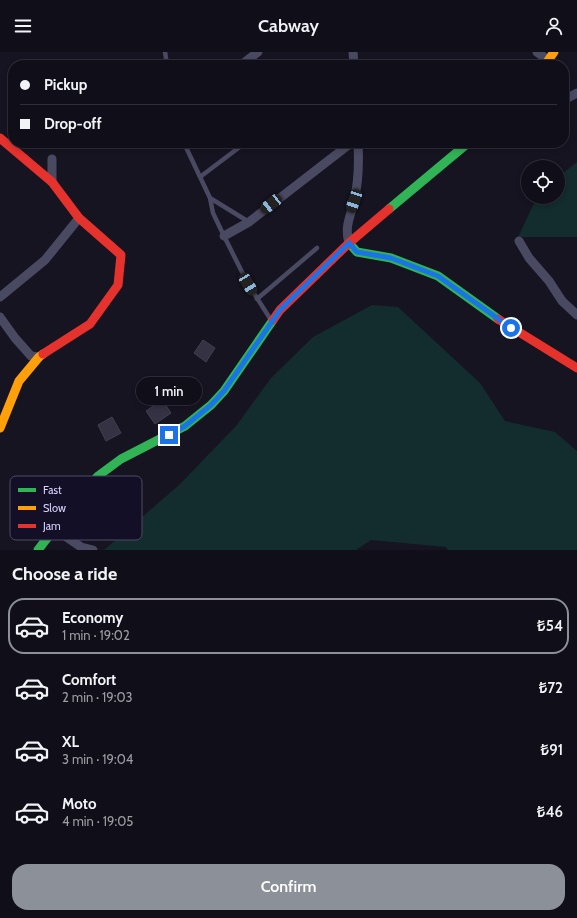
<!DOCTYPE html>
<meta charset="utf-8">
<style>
body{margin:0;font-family:Cabin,sans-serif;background:#191822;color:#f1f3f6;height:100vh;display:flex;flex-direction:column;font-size:15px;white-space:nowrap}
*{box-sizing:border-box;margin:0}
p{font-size:13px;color:#9c9ca2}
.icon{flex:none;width:22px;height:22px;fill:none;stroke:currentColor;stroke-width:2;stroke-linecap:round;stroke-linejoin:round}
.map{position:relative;height:498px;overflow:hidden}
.sheet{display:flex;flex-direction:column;background:#100f19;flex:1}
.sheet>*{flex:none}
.top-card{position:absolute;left:8px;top:8px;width:561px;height:88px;border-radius:16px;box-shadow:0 2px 6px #0003,0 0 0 1px #302f38;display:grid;align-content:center;height:88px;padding:0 12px;background:#100f19}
.buttons{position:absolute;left:521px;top:108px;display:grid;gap:8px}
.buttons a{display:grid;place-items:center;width:44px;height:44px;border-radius:50%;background:#100f19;box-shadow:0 2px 6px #0003,0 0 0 1px #302f38;font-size:20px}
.end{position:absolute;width:18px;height:18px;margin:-9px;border:5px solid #1a73e8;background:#fff;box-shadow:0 0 0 2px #fff}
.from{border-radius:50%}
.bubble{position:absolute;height:28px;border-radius:14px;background:#100f19;box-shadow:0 2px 6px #0003,0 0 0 1px #302f38;font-size:13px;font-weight:600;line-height:28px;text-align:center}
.car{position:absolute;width:12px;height:24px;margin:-12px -6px;border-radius:5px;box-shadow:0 0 3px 1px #0007;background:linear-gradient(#222 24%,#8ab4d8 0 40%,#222 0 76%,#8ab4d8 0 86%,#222 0)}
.top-card b{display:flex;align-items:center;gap:14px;height:38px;font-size:15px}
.top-card b+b{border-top:1px solid #302f38}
.top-card i{width:10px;height:10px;background:#f1f3f6}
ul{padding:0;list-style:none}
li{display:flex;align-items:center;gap:12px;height:56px;margin:0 8px 6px;padding:0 4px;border:2px solid transparent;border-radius:16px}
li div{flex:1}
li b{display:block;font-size:15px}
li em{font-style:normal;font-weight:600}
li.on{border-color:#8c9099}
li>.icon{width:36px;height:36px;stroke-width:1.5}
h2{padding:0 12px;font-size:18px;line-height:48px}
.primary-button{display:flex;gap:8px;margin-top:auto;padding:8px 12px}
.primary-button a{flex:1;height:46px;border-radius:16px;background:#8c9099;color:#fff;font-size:16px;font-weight:600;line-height:46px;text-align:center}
header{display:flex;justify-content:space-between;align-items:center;height:52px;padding:0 12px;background:#100f19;font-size:18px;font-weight:600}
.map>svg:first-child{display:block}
.green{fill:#132c2d}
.building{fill:#343243;stroke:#433f54}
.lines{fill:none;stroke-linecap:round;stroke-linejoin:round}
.lane{stroke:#4a4962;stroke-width:4.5}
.street{stroke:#4a4962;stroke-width:9}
.fast{stroke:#30b455;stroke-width:9}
.slow{stroke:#ff9f0a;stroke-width:9}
.jam{stroke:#e5322d;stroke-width:9}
.route{stroke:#1a73e8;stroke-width:5}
.key{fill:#130f26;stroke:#4e4a67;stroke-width:1}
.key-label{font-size:11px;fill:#d9d4ff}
</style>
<header><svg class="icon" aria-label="menu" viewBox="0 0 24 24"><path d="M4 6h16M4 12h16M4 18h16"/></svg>Cabway<svg class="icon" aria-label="person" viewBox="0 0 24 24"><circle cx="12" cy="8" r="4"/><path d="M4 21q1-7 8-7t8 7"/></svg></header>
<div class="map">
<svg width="577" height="498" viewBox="0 0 577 498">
<rect width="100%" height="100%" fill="#161421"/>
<!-- green -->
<path class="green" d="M577,110V185H518L537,145H558V125Z
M372,253L398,255L480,331L505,369L555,380L577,399V498H448L446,495L371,488L356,498H104L179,433L236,374L271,326L313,285Z"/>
<!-- building -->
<path class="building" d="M203,288L215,296L206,310L194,301Z
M162,348L171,361L155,372L146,359Z
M112,365L121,381L106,389L98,373Z"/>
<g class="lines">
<!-- lane -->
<path class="lane" d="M165,0L167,13
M184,91L210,146L213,161L224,184L248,232L271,268
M200,125L245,91
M210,146L249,170
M257,247L317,196"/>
<!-- street -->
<path class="street" d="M353,0L354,13
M537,0L548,8
M241,13L258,0
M564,48L577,41
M52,130V107
M224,184L249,170L351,91
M519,189L529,206L549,229L562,249L577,263
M349,191C344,173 351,165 354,148C359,129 359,110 358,91
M0,245L45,208L79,166
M0,265L15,286L31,304L39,305
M55,477L81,495L93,498"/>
<!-- fast -->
<path class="fast" d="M389,157L468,91
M349,191L357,200L391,206L438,224L498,267
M38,498L77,447L98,424L121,407L185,374L211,353L224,339L273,268"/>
<!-- slow -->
<path class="slow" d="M545,13L554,0
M0,376L19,329L39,305L43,302"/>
<!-- jam -->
<path class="jam" d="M0,86L52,130L79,166L121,203L118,233L90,272L43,302
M498,267L577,316
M273,268L280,258L349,191L389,157"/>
</g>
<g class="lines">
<!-- route -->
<path class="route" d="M169,383L185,374L211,353L224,339L280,258L349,191L357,200L391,206L438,224L511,276"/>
</g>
<!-- legend -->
<rect x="10" y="424" width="132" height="64" rx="6" class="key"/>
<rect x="18" y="436" width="18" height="4" fill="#30b455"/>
<rect x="18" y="454" width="18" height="4" fill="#ff9f0a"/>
<rect x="18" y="472" width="18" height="4" fill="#e5322d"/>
<g class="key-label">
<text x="43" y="442">Fast</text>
<text x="43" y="460">Slow</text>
<text x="43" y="478">Jam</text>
</g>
</svg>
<div class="buttons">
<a><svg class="icon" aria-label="locate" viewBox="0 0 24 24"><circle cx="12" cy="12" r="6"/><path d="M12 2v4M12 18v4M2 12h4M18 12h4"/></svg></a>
</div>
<i class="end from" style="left:511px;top:276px"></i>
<i class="end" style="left:169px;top:383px"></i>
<div class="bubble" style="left:136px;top:325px;width:66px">1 min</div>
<i class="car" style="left:354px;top:149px;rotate:199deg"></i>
<i class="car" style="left:271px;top:152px;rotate:232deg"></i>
<i class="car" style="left:248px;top:232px;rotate:149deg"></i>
<div class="top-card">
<b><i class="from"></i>Pickup</b>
<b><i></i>Drop-off</b>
</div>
</div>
<section class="sheet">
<h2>Choose a ride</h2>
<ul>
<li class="on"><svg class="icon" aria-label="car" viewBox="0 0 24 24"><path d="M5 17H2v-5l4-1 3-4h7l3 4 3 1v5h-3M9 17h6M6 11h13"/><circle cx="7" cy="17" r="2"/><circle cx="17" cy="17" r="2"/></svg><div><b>Economy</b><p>1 min · 19:02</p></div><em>₺54</em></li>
<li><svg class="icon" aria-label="car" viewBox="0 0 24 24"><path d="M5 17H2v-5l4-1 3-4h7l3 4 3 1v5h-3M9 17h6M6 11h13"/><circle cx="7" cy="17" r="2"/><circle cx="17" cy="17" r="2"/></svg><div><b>Comfort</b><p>2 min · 19:03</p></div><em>₺72</em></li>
<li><svg class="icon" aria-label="car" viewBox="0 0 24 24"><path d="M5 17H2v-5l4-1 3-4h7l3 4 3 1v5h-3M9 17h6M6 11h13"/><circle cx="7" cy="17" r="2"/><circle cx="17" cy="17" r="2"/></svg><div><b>XL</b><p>3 min · 19:04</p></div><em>₺91</em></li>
<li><svg class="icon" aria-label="car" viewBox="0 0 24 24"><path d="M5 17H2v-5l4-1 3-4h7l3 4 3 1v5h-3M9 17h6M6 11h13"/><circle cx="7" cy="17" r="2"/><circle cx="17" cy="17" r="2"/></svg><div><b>Moto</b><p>4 min · 19:05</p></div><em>₺46</em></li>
</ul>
<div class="primary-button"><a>Confirm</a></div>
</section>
